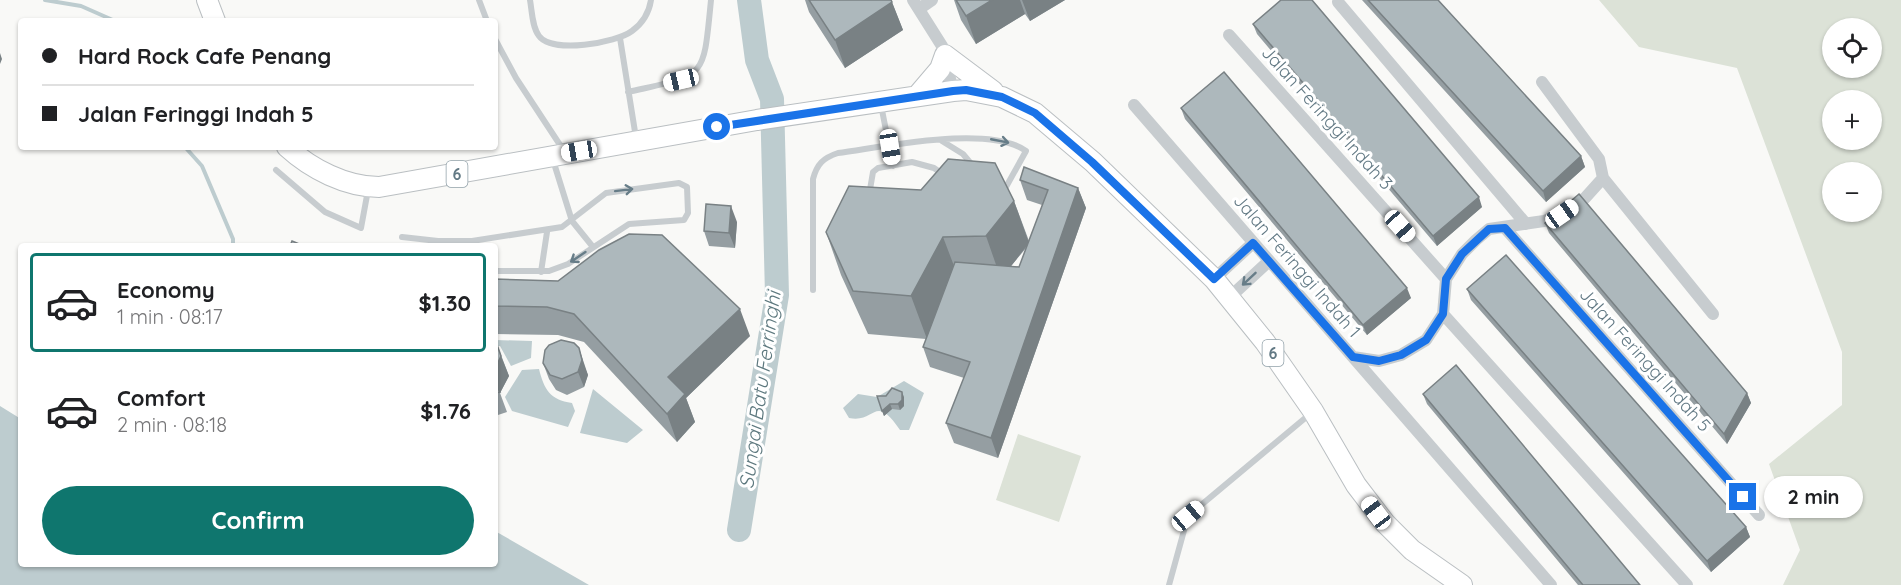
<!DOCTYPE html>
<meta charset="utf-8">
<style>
body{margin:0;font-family:Quicksand,sans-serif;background:#f2f2f2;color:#202124;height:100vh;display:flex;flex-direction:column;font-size:22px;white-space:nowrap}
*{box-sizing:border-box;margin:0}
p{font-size:20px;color:#757577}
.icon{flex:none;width:33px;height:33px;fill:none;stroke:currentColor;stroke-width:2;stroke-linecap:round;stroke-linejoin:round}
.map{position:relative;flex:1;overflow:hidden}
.side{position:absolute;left:18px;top:243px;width:480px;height:324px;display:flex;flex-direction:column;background:#fff;border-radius:6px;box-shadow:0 2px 4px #0004}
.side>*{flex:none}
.guide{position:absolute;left:18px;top:18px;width:480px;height:132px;border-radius:6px;box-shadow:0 2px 4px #0004;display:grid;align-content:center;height:132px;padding:0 24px;background:#fff}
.controls{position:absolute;left:1822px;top:18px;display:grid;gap:12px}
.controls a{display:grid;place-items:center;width:60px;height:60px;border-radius:50%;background:#fff;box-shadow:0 2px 4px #0004;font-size:30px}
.end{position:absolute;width:27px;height:27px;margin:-14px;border:8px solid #1a73e8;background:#fff;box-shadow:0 0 0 3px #fff}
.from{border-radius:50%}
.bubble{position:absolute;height:42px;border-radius:21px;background:#fff;box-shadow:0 2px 4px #0004;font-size:20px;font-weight:800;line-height:42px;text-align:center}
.car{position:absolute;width:18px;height:36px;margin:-18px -9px;border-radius:8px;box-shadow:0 0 4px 2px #0007;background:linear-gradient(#fff 24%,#345 0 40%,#fff 0 76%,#345 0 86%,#fff 0)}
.guide b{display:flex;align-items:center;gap:21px;height:57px;font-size:22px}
.guide b+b{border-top:2px solid #e0e0e0}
.guide i{width:15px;height:15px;background:#202124}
ul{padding:10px 0 0;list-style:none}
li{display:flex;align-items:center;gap:18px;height:99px;margin:0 12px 9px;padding:0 12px;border:3px solid transparent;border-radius:6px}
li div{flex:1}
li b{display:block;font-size:22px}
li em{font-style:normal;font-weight:800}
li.active{border-color:#0f766e}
li>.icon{width:54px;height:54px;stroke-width:1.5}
.button{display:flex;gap:12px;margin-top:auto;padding:12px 24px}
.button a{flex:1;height:69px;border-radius:36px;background:#0f766e;color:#fff;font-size:24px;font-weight:800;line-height:69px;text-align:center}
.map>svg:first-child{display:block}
.green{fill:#dce2d7;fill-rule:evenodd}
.water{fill:#bdcccf}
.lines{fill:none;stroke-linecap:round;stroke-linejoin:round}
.stream{stroke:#bdcccf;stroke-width:4}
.river{stroke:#bdcccf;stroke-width:24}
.primary-casing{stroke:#babfc2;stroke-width:22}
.lane{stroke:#c7cccf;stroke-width:6}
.street{stroke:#c7cccf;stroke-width:12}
.primary{stroke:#fff;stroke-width:20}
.wall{fill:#959ea2;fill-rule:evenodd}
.shaded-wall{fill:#798184}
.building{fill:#adb8bc;stroke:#798184;stroke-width:1.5}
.oneway{stroke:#677d88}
.route{stroke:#1a73e8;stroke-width:8}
.labels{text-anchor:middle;stroke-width:6;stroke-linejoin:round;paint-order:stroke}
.shield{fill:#fff;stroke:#91a1a9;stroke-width:1.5}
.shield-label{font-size:16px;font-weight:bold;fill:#627984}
.street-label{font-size:18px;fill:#627984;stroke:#fff}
.water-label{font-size:20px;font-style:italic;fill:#5d787e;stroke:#fff}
</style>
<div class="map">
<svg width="1901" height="585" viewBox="0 0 1901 585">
<rect width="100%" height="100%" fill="#f9f9f7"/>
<!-- green -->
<path class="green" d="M1599,0H1901V585H1783L1800,550L1769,464L1842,405V352L1737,68L1639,47ZM1833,28H1872V68H1833ZM1833,100H1872V140H1833ZM1833,172H1872V212H1833Z
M1018,434L1081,456L1059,522L996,500Z"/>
<!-- water -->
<path class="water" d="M495,340L532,341L531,358L511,366L500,346H495Z
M539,369C544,389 550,400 572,403L575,411L568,427L512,411L505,397L522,370Z
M904,381L924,393L909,430H900C874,392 876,424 849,418L843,408L858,394L877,397Z
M593,389L643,430L627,443L580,433Z
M0,406L21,419V564H495V531L589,585H0Z"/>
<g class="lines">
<!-- stream -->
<path class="stream" d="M45,0L81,6L115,21
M185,147L202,166L233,239V246"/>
<!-- river -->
<path class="river" d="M739,530L777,295L772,99L757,60L749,0"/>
<defs>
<path id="primary" d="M207,0L215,21
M917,96L940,69L945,55L993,91
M287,147C311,169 346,187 379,187L757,120L953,91L966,90L1002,97L1035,113L1093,162L1214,279L1265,342L1313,411L1356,485L1385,523L1412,550L1462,585"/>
</defs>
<!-- primary casing -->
<use href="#primary" class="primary-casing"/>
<!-- lane -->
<path class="lane" d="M479,0L487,21
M530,0C532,11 532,27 539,36C552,54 616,43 632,31C643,23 649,13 651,0
M620,38L636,138
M495,39L516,78L564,151
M628,92C707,74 703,81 711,0
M881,105L893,166
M942,141L963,154L973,166
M553,160L572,221L593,247
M912,162L934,168L951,180L955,203L936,229L875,226L867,207L873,172L878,168Z
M276,170L325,212L361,228L368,190
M402,237L438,241H472
M474,246L472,241L562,227L606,193L679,183L687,187L688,213L684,220L629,224L568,264L549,271H495
M541,272L547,232
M813,290V179C817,164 823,158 838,153C884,147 989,124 1026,151L1006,187L1000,189
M1169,585L1188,516L1310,414"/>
<!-- street -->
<path class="street" d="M913,0L942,46L953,91
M1338,2L1526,224
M919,9L932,0
M1229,35L1446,279
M1542,82L1599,159L1603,178L1713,314
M1134,105L1551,585
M1505,228L1759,515
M1214,279L1253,243
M1230,297L1269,261
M1443,314L1687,585
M1353,357L1379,361L1401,355L1426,340L1443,314L1446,279L1462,254L1476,240L1489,229L1544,221L1562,214L1585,198L1603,178"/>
<!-- primary -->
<use href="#primary" class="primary"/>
</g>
<!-- wall -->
<path class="wall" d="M805,0H891L903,30L845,68L809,12Z
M954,0H1065L1030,21L1025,14L976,44L961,20Z
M1362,0H1438L1581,156L1585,167L1546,202Z
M1253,24L1482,207L1437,246L1257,34Z
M1181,108L1411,298L1367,335L1185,119Z
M1020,180L1078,188L1086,208L998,458L954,443L946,423L964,378L930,367L923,347L926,339L868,334L841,275L826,232L1014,201L1029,241L1042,205L1027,200ZM1027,247L1019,267L1011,266Z
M737,222L735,248L709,246L704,231Z
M1545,223L1747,393L1751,403L1727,444L1549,233Z
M495,279L750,336L686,398L695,422L677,442L584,342L558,335L495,334Z
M1467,289L1746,527L1750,537L1711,572L1471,300Z
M495,339L509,376L500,393L507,412L495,416Z
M574,343L588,375L584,387L567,395L556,390L549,379L543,363Z
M1423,394L1640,585H1578L1427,404Z
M877,396L904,397V406L900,410L892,409L884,416Z"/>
<!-- shaded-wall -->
<path class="shaded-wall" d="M992,0H1020L1025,14L976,44L966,16Z
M1022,0H1065L1030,21Z
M892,2L903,30L845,68L835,40Z
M0,53L2,59L0,64Z
M1581,156L1585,167L1546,202L1543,191Z
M1078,188L1086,208L998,458L991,438Z
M1479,197L1482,207L1437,246L1433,236Z
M1014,201L1029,243L1001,279L986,236Z
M731,206L737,222L735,248L729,233Z
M943,237L959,279L927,339L911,296Z
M1407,288L1411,298L1367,335L1363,325Z
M740,309L750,336L686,398L695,422L677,442L667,414L668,377Z
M579,348L588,375L584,387L578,372Z
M501,356L509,376L500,393L495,388V369Z
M902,392L904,397V406L900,410L898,404Z
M1747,393L1751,403L1727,444L1724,434Z
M890,404L892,409L884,416L882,411Z
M1746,527L1750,537L1711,572L1707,561Z"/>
<!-- building -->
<path class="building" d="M809,0H891L892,2L835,40Z
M956,0H992L966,16Z
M1281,0H1312L1479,197L1433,236L1253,24Z
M1368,0H1438L1581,156L1543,191Z
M1224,72L1407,288L1363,325L1181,108Z
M948,159L995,163L1014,201L986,236L943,237L911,296L853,291L826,232L849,186L921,190Z
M1024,167L1078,188L991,438L946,423L970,362L923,347L955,262L1019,267L1048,190L1020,180Z
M1579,194L1747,393L1724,434L1545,223Z
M706,204L731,206L729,233L704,231Z
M629,234L662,235L740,309L668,377L685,394L667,414L574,314L547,307L495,306V279L558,281L599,250Z
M292,241L304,246H290Z
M1506,255L1746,527L1707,561L1467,289Z
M495,339L501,356L495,369Z
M561,340L574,343L579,348L582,360L578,372L562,379L550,375L543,363L545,350L549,345Z
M1456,365L1640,585H1583L1423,394Z
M495,384L500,392L495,393Z
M892,388L902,392V400L898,404H890L882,411L877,396H886Z"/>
<!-- one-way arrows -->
<defs><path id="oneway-shaft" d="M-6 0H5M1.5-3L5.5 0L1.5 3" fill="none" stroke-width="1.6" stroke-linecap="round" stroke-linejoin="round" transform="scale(1.5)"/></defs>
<g class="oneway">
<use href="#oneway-shaft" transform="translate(1000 141) rotate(11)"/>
<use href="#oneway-shaft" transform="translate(624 190) rotate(-7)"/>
<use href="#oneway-shaft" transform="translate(578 257) rotate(146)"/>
<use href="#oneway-shaft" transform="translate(1249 279) rotate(137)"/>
</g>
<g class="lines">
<!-- route -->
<path class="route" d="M717,127L953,91L966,90L1002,97L1035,113L1092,162L1214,279L1253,243L1353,357L1379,361L1401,355L1426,340L1443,314L1446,279L1462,254L1489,229L1505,228L1743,497"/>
</g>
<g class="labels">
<!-- shield labels -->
<g class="shield">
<rect x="446.5" y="161" width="21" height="26" rx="4.5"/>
<rect x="1262.5" y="340" width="21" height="26" rx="4.5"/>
</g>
<g class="shield-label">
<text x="457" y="180">6</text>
<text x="1273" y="359">6</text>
</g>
<!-- street labels -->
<g class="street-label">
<text transform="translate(1327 118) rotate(48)" y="6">Jalan Feringgi Indah 3</text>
<text transform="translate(1297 266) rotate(49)" y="6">Jalan Feringgi Indah 1</text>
<text transform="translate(1645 360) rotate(48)" y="6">Jalan Feringgi Indah 5</text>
</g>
<!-- water labels -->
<g class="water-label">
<text transform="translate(760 390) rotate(-82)" y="7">Sungai Batu Ferringhi</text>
</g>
</g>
</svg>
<div class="controls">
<a><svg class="icon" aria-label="locate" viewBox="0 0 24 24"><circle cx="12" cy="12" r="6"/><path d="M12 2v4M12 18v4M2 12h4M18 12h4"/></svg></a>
<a>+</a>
<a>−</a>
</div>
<i class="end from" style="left:717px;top:127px"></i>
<i class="end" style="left:1743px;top:497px"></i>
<div class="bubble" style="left:1764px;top:476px;width:99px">2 min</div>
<i class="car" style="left:681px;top:80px;rotate:257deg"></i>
<i class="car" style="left:890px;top:147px;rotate:171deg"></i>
<i class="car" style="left:579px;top:151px;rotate:261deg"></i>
<i class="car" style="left:1562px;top:214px;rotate:55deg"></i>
<i class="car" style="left:1400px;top:226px;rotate:138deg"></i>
<i class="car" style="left:1376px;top:513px;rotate:323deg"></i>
<i class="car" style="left:1188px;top:516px;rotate:50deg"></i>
<div class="guide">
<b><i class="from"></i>Hard Rock Cafe Penang</b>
<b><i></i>Jalan Feringgi Indah 5</b>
</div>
<section class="side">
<ul>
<li class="active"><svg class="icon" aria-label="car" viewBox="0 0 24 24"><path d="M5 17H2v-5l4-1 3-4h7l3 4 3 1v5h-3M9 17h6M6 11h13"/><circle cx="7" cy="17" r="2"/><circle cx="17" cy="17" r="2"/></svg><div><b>Economy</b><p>1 min · 08:17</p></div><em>$1.30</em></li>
<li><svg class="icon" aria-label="car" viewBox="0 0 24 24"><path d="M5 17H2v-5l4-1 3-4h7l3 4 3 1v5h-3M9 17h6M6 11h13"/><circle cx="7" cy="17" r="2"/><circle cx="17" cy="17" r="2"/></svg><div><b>Comfort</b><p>2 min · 08:18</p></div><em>$1.76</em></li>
</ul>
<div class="button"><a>Confirm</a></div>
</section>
</div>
